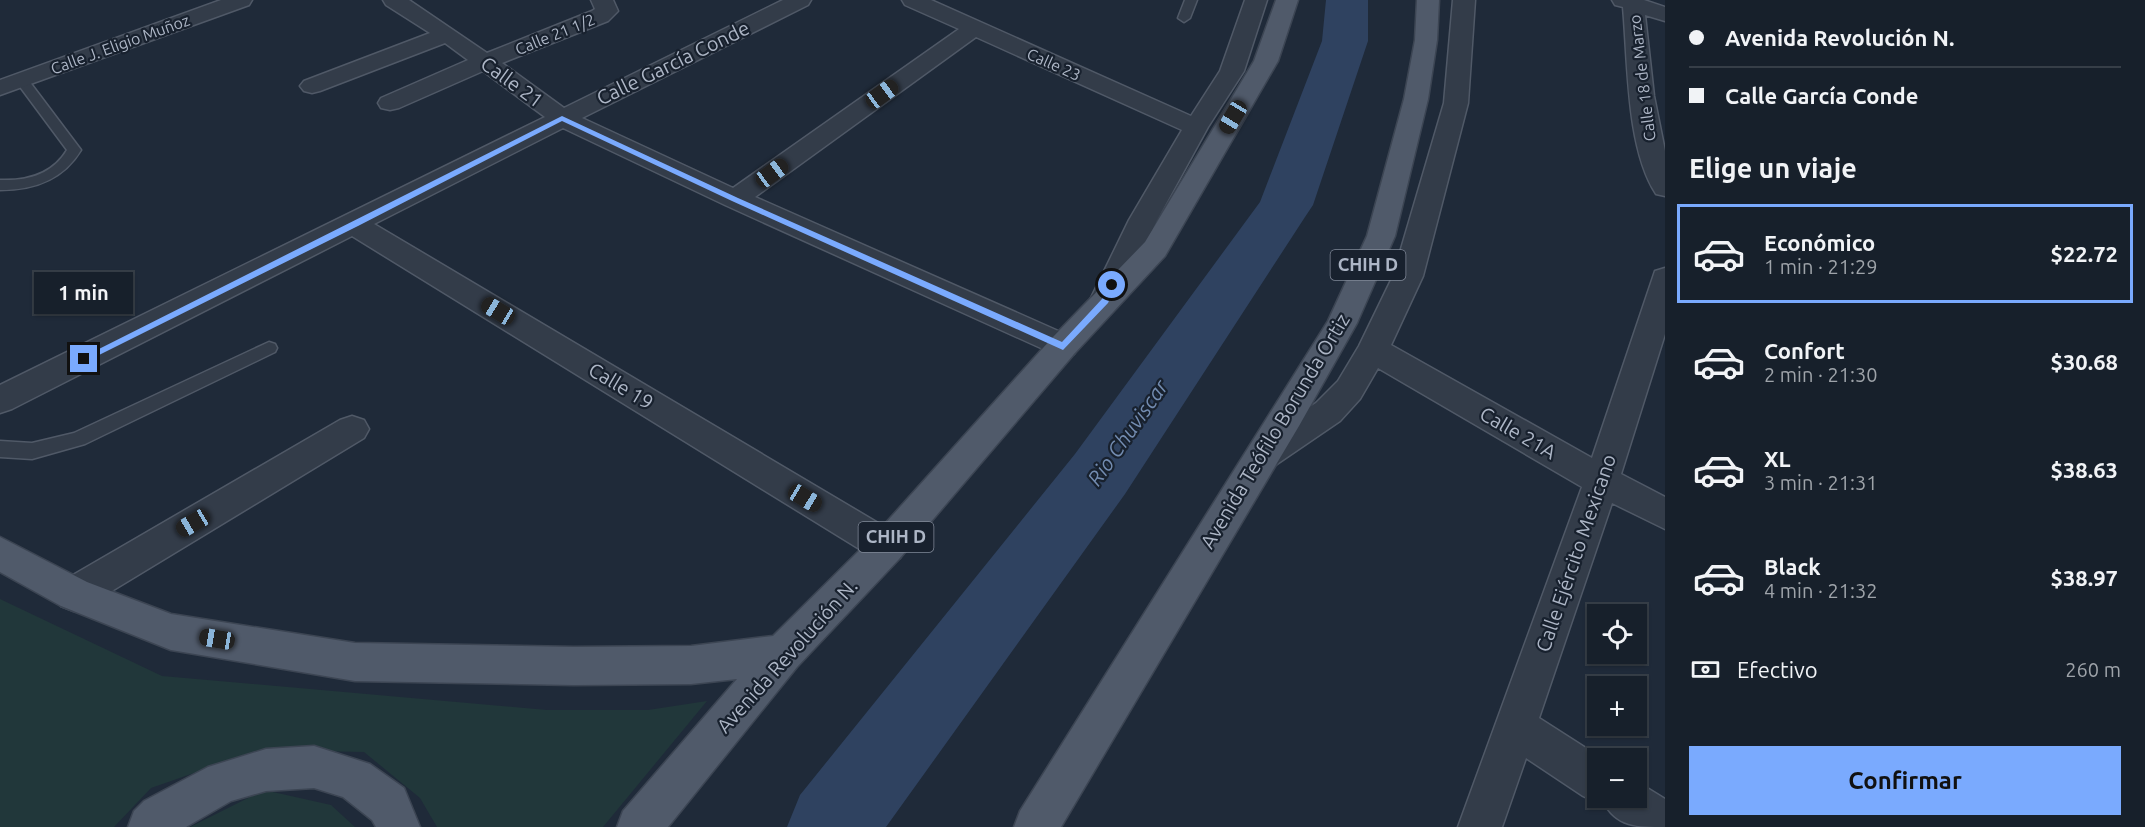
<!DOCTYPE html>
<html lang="es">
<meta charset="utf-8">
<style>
body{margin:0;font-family:Ubuntu,sans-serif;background:#242d37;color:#f1f3f6;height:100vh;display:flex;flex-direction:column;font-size:22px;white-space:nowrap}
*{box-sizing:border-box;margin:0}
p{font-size:20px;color:#9ea3a9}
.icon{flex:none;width:33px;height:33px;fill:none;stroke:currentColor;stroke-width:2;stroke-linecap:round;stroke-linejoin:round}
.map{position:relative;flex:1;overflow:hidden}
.details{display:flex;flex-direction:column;background:#17202b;width:480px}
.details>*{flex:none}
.guide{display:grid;align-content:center;height:132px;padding:0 24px;background:#17202b}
.controls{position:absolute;left:1587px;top:604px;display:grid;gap:12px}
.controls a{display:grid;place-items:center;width:60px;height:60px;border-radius:0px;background:#17202b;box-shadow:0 2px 4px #0004,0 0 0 2px #363e47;font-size:30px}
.end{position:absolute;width:27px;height:27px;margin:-14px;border:8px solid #7aaafe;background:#111;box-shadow:0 0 0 3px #111}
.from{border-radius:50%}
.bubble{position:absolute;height:42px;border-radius:0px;background:#17202b;box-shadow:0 2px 4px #0004,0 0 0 2px #363e47;font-size:20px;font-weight:700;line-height:42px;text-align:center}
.car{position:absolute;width:18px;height:36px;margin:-18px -9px;border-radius:8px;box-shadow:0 0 4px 2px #0007;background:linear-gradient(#222 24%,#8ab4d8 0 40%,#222 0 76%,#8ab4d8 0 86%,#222 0)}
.guide b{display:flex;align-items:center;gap:21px;height:57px;font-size:22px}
.guide b+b{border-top:2px solid #363e47}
.guide i{width:15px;height:15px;background:#f1f3f6}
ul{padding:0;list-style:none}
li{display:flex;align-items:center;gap:18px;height:99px;margin:0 12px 9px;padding:0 12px;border:3px solid transparent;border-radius:0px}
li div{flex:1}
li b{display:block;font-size:22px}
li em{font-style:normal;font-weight:700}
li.active{border-color:#7aaafe}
li>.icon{width:54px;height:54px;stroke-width:1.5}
h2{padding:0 24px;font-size:27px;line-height:72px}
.pay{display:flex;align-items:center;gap:15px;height:66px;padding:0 24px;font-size:22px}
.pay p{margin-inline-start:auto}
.button{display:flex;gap:12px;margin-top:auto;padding:12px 24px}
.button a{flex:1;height:69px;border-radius:0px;background:#7aaafe;color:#111;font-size:24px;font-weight:700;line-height:69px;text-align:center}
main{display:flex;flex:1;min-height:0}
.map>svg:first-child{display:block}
.green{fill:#21373a}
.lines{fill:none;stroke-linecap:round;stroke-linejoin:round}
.river{fill:#2f4260;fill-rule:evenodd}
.service-casing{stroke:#505967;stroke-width:3}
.minor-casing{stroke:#505967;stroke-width:3}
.primary-casing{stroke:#3c4553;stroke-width:3}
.service{fill:#333c49;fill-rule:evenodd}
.minor{fill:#333c49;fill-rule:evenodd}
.primary{fill:#505a6a;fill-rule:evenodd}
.route{fill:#7aaafe}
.labels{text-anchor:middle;stroke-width:4.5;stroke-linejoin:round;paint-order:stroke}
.far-street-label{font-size:16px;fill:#adb6c6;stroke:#18212e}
.shield{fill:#18212e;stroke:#808998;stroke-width:1.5}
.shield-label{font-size:18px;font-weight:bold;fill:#adb6c6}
.street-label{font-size:20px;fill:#adb6c6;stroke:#18212e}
.water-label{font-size:21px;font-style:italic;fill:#738cb1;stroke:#18212e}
</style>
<main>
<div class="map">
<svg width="1665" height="827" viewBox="0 0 1665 827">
<rect width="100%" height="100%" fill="#1f2a39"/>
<!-- green -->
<path class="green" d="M0,599L162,676L547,710H648L707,701L603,827H437L420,798L364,752L260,750L151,788L114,827H0Z
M264,790L331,805L355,827H190Z"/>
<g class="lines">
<!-- river -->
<path class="river" d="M1326,0H1368V41L1313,205L1305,217L1125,494L886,827H787L800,795L1075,454L1260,202L1322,41Z"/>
<defs>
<path id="service" d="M1185,0H1197L1190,18L1184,22L1178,18Z
M21,76L26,77L81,150C63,180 34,190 0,190V180C27,181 52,175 67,150L15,80Z
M269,342L275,344L277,348L275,352L85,444L32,459L0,457V441L32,443L74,433Z"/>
<path id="minor" d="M221,0H252L249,5L0,95V80Z
M383,0H409L487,53L592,11L595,9L591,0H613L618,11L608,21L502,63L564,108L783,0H811L808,5L582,118L733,188L959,29L905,5L902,0H931L1191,116L1220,71L1245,0H1267L1244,71L1208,127L1157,220L1116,308L1105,311L1094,308L1090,300L1129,220L1182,130L976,37L755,197L1074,338L1079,346L1074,354L1063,358L725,205L563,128L374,224L900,536L905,547L900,558L887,563L874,558L352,236L12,409L0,413V385L545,117L483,71L399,108L390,110L381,108L378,103L381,98L468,60L445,43L320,91L312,93L304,91L300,86L304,81L430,33L386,5Z
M1453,0H1475L1468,103L1423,276L1391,345L1592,458L1655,271L1665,268V334L1621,474L1665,497V529L1612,503L1539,718L1603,759H1598V798H1636V781L1639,783L1665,799V827C1637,827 1616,827 1603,801L1598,803L1583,796L1526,758L1502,827H1458L1582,487L1378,368L1360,399L1340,421L1274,466L1262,470L1250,466L1245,456L1250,446L1316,403L1338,381L1359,346L1393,276L1444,103Z
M1612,0H1644L1665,7V21L1645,15L1654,96L1665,151V196L1656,194C1626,148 1628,61 1623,7L1615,5Z
M352,416L364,420L369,429L364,438L87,606L74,611L61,606L55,594L61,582L340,420Z"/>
<path id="primary" d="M1276,0H1298L1278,61L1165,256L1074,354L900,558L797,667L668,827H617L623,811L737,679L691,684L574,685L355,681L171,650L61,606L0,572V537L87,582L171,614L355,643L574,647L691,646L773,636L874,536L1052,338L1145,242L1254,61Z
M1417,0H1439L1437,40L1428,99L1395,236L1357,323L1299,426L1061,827H1014L1020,811L1328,321L1367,236L1404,99L1415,40Z
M314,746L370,764L404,788L420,827H376L372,820L343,797L314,788L266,791L231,801L186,827H128L134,811L144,801L208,767L266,749Z"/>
</defs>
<!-- service casing -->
<use href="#service" class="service-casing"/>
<!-- minor casing -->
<use href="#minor" class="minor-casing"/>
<!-- primary casing -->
<use href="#primary" class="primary-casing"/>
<!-- service -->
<use href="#service" class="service"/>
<!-- minor -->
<use href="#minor" class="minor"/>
<!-- primary -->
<use href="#primary" class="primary"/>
</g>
<!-- route -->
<path class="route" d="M562,116L738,198L1062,342L1102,299L1109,283L1116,285L1108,303L1063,350L732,201L562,121L358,226L87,361L84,362L79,359Z"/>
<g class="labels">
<!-- far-street labels -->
<g class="far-street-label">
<text transform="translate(555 34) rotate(-22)" y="6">Calle 21 1/2</text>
<text transform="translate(120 44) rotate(-20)" y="6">Calle J. Eligio Muñoz</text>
<text transform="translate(1054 64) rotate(24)" y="6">Calle 23</text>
<text transform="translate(1642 78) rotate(-97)" y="6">Calle 18 de Marzo</text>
</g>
<!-- shield labels -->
<g class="shield">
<rect x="1330.5" y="250" width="75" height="30" rx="4.5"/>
<rect x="858.5" y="522" width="75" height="30" rx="4.5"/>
</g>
<g class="shield-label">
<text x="1368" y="271">CHIH D</text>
<text x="896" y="543">CHIH D</text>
</g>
<!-- street labels -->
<g class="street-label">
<text transform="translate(673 63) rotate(-26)" y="7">Calle García Conde</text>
<text transform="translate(512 82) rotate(36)" y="7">Calle 21</text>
<text transform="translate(621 386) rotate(31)" y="7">Calle 19</text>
<text transform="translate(1275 431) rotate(-59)" y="7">Avenida Teófilo Borunda Ortiz</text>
<text transform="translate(1518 433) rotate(30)" y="7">Calle 21A</text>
<text transform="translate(1576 553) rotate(-71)" y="7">Calle Ejército Mexicano</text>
<text transform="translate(787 656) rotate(-48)" y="7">Avenida Revolución N.</text>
</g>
<!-- water labels -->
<g class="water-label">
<text transform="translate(1128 433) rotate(-55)" y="7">Rio Chuviscar</text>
</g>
</g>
</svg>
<div class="controls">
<a><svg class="icon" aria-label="locate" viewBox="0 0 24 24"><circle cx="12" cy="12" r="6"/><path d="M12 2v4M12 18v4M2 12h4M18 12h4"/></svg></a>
<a>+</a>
<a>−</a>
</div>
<i class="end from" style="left:1112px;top:285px"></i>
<i class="end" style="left:84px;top:359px"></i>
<div class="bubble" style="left:34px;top:272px;width:99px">1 min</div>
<i class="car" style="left:882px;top:94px;rotate:54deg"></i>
<i class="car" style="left:1233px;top:117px;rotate:211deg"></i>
<i class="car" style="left:772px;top:173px;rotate:54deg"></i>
<i class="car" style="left:498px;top:311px;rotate:301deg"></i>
<i class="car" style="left:805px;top:498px;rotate:121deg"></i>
<i class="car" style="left:193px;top:523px;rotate:240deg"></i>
<i class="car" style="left:217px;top:639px;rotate:279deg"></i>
</div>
<section class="details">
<div class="guide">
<b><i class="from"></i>Avenida Revolución N.</b>
<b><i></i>Calle García Conde</b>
</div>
<h2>Elige un viaje</h2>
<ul>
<li class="active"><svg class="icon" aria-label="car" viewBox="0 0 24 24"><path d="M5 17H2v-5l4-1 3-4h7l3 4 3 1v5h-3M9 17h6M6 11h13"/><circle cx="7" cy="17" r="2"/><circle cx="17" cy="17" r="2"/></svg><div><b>Económico</b><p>1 min · 21:29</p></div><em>$22.72</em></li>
<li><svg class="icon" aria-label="car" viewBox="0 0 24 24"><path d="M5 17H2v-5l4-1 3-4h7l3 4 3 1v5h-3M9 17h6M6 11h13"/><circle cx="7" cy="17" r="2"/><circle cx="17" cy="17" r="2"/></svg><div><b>Confort</b><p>2 min · 21:30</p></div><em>$30.68</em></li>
<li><svg class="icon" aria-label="car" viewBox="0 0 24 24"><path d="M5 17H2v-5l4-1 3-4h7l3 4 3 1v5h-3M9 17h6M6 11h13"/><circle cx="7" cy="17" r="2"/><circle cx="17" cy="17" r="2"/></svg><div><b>XL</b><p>3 min · 21:31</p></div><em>$38.63</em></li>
<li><svg class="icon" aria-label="car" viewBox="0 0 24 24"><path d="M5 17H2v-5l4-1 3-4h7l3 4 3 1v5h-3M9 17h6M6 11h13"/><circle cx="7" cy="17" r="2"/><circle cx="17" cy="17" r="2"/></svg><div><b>Black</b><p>4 min · 21:32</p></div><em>$38.97</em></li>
</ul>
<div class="pay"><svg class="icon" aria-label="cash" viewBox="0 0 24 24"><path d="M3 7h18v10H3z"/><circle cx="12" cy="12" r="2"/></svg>Efectivo<p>260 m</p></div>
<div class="button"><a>Confirmar</a></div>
</section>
</main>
